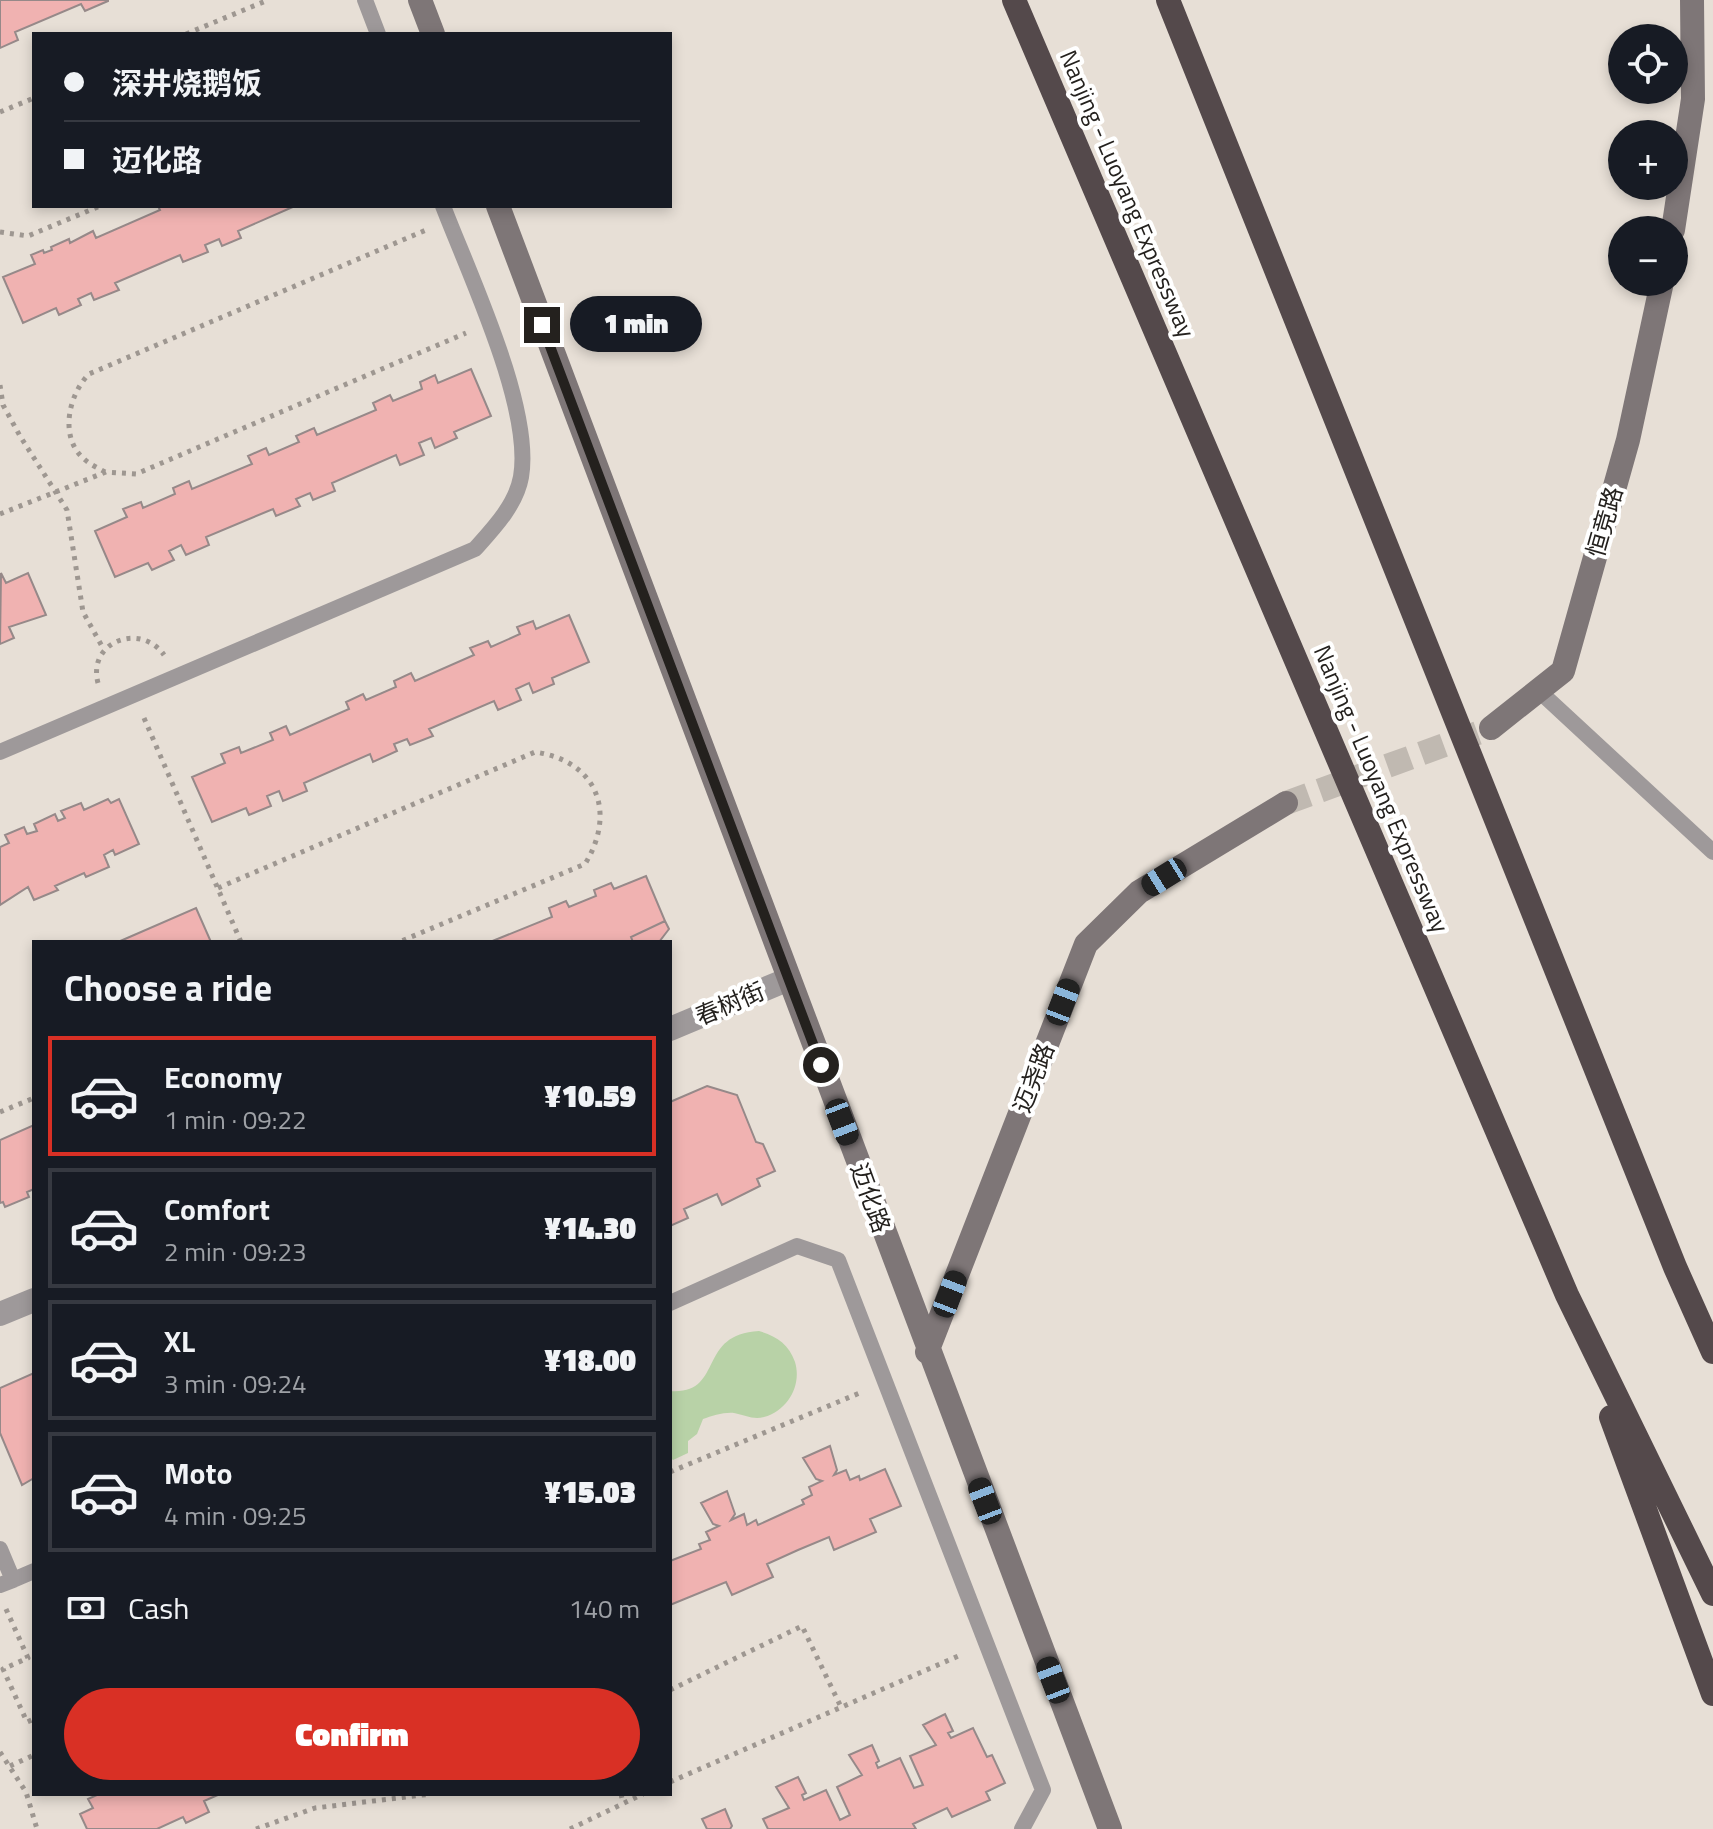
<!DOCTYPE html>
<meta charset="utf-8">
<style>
body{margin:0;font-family:"Titillium Web","Noto Sans SC",sans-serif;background:#20242c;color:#f1f3f6;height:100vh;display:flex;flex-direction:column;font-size:30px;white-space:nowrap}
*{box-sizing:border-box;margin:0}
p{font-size:26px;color:#9ea1a6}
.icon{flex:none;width:44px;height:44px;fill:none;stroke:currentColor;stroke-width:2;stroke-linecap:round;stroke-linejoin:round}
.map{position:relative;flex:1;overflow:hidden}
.sheet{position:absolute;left:32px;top:940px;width:640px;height:856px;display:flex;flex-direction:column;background:#171b24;border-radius:0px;box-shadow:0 4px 12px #0003}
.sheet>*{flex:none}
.hud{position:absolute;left:32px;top:32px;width:640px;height:176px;border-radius:0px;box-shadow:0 4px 12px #0003;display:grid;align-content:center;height:176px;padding:0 32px;background:#171b24}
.controls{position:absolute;left:1608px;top:24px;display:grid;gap:16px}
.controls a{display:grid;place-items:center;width:80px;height:80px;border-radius:50%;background:#171b24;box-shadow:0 4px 12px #0003;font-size:40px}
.end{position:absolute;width:36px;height:36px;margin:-18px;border:10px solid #24211e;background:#fff;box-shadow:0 0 0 4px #fff}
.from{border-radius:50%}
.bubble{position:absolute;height:56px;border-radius:28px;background:#171b24;box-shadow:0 4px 12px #0003;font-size:26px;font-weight:800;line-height:56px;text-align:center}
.car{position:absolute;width:24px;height:48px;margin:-24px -12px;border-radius:10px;box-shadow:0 0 6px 2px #0007;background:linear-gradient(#222 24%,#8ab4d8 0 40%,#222 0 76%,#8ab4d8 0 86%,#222 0)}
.hud b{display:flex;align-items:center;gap:28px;height:76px;font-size:30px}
.hud b+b{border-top:2px solid #363941}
.hud i{width:20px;height:20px;background:#f1f3f6}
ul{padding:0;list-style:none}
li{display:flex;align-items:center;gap:24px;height:120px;margin:0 16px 12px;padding:0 16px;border:4px solid #363941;border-radius:0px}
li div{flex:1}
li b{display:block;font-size:30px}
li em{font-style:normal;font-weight:800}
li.on{border-color:#d93025}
li>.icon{width:72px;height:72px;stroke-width:1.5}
h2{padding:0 32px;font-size:36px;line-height:96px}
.pay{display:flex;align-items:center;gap:20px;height:88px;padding:0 32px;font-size:30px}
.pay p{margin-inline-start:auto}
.cta{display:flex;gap:16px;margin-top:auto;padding:16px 32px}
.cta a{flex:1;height:92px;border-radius:48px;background:#d93025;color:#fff;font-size:32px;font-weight:800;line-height:92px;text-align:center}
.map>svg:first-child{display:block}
.green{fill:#b8d2a7}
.building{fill:#f0b2b1;stroke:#968989;stroke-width:2}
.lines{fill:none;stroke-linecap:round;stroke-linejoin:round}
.secondary-tunnel{stroke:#c0b9b1;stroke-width:24;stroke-dasharray:24 12;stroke-linecap:butt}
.path{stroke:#9e9791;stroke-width:5;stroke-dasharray:4 6;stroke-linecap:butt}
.lane{stroke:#9e999a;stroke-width:16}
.street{stroke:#9e999a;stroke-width:24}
.secondary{stroke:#7e7677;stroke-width:24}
.highway{stroke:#54494b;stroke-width:24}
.route{stroke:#24211e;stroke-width:10}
.labels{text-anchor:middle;stroke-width:8;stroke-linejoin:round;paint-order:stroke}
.street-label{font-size:24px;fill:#24211e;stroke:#fff}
</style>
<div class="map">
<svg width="1713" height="1829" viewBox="0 0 1713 1829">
<rect width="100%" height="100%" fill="#e7dfd6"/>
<!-- green -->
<path class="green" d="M759,1331C776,1336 789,1344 795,1362C802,1385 788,1410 764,1417C753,1420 745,1415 734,1413C724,1412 712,1416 703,1419L697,1434L688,1441V1453L673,1460L670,1457V1391C725,1395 696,1334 759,1331Z"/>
<!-- building -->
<path class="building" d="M0,0H108V1L85,11L81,4L15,32L18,40L0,48Z
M158,206H295L238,231L241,238L222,246L219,239L205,245L208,252L183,262L180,255L115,283L119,290L94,300L91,293L78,299L81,305L59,315L56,308L23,323L3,277L35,264L31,255L43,250L44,253L52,250L51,247L69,239L70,243L93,231L96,238L160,210Z
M471,369L491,416L454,432L457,438L435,448L431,438L419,443L424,455L400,465L396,455L332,483L335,491L313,500L310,493L296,499L300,506L276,516L273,509L206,537L209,545L186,555L181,545L169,551L174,560L152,570L148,563L115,577L95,531L127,517L123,509L141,502L143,508L175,494L173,488L189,481L192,489L252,464L248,456L266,448L269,455L299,442L296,436L314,428L317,435L376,410L373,403L390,395L393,401L422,389L420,382L435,375L438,383Z
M1,573L6,583L28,573L46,615L9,627L14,638L0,644Z
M569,615L589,662L552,678L554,684L533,693L529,683L516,689L521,700L498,710L494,701L429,729L433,736L410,745L407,739L394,744L397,751L373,762L370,754L304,783L307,791L283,801L279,791L267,796L271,806L249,815L246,808L212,822L192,777L225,763L221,754L239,747L241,753L273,740L270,733L286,726L290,735L349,709L346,702L363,694L366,700L396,687L394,681L411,673L415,681L474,655L470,648L488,641L491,647L520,634L517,627L533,621L536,629Z
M108,799L111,803L119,799L139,844L115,855L113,850L104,855L109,867L86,877L84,873L55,886L58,890L34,900L28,887L0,905V847L9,843L5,835L24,827L27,834L37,831L34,824L55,814L58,821L65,818L61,811L81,803L84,810Z
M646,876L665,921L631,937L633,942H490L552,917L549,908L566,901L569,907L596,896L594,890L611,883L614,889Z
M196,908L211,942H118Z
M665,921L669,929L659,942H633L631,937Z
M707,1086L737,1095L756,1142L763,1144L775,1171L757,1179L760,1186L722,1205L717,1194L684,1209L688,1218L670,1226V1102Z
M34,1125V1189L27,1192L29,1197L5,1207L3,1202L0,1203V1140Z
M34,1373V1478L22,1485L0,1433V1388Z
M830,1446L837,1470L834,1475L846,1470L850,1480L859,1476L860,1480L885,1469L901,1506L870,1519L876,1532L834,1550L829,1537L798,1550L767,1564L773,1577L732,1595L726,1582L670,1605V1561L701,1549L699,1544L710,1540L706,1532L719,1526L713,1524L701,1503L727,1491L735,1514L731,1520L744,1514L747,1525L756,1520L758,1525L782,1514L804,1504L802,1500L812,1495L809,1487L822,1481L816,1479L803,1458Z
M945,1714L953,1731L948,1733L951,1738L973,1728L987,1757L992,1755L1005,1783L986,1792L990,1800L952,1817L947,1808L913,1824L916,1829H768L763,1819L789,1808L776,1787L798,1777L806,1793L802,1795L804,1800L826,1790L840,1820L850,1815L837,1787L862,1775L849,1755L872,1745L879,1761L876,1763L878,1768L900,1758L914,1788L923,1785L910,1756L936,1745L923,1725Z
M99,1794H220L204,1801L209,1812L186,1823L183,1817L157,1829H87L80,1814L93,1808L88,1799Z
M725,1809L732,1826L730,1829H707L702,1819Z"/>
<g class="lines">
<!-- secondary-tunnel -->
<path class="secondary-tunnel" d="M1286,803L1491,728"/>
<!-- path -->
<path class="path" d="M186,34L268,0
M0,112L34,98
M0,232L28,236L100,206
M0,385L3,405L20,436L67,510L83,612L104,650
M105,472C98,468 89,464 83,458C59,436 69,394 89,374L426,230
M0,514L106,472L136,474L466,333
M98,683C87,641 141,622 164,655
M144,718L241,942
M218,888L535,752C597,761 617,812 585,864L399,942
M0,1112L34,1098
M670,1472L862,1392
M6,1609L28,1658L3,1669L27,1722L34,1719
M670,1690L802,1626L841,1707
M0,1752L26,1792L37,1829
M10,1766L34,1755
M670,1782L963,1654
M621,1794L623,1803
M256,1829L315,1808L431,1794
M570,1829L643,1794"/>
<!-- lane -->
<path class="lane" d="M365,0L378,34
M1538,690L1713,852
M0,752L475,549C493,529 516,505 521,477C533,408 469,274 443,206
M670,1303L797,1246L838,1260L1043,1790L1022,1829
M0,1549L13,1580L0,1585
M13,1580L34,1571"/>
<!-- street -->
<path class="street" d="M670,1029L789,979
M0,1314L34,1300"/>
<!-- secondary -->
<path class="secondary" d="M420,0L433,34
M498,206L1110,1829
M1673,230L1693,99L1692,0
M1491,728L1563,671L1628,440L1662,282
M927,1352L1086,944L1139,892L1286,803"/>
<!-- highway -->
<path class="highway" d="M1014,0L1567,1295L1713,1594
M1168,0L1675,1267L1713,1352
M1611,1417L1713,1694"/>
</g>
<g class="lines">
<!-- route -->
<path class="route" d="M542,325L821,1065"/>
</g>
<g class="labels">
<!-- street labels -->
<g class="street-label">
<text transform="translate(1127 194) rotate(67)" y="8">Nanjing - Luoyang Expressway</text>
<text transform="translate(1605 522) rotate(-74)" y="8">恒竞路</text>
<text transform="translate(1381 789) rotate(67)" y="8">Nanjing - Luoyang Expressway</text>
<text transform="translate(730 1004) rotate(-23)" y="8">春树街</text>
<text transform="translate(1034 1078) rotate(-69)" y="8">迈尧路</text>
<text transform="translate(870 1198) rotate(70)" y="8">迈化路</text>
</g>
</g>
</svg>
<div class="controls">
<a><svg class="icon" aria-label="locate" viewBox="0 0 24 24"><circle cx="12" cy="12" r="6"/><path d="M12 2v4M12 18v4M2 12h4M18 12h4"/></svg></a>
<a>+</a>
<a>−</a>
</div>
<i class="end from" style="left:821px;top:1065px"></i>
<i class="end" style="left:542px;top:325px"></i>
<div class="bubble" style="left:570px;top:296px;width:132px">1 min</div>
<i class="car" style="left:1164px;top:877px;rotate:238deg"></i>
<i class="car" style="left:1063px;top:1002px;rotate:21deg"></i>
<i class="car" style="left:842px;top:1122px;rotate:159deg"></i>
<i class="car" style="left:950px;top:1294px;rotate:21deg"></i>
<i class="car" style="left:985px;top:1501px;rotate:339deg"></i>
<i class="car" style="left:1053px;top:1680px;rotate:339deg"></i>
<div class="hud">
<b><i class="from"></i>深井烧鹅饭</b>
<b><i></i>迈化路</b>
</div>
<section class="sheet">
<h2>Choose a ride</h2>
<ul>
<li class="on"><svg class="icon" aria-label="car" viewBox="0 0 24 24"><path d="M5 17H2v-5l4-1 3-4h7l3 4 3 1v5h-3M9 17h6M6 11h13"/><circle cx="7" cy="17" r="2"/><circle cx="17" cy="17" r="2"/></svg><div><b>Economy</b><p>1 min · 09:22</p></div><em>¥10.59</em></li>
<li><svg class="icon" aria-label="car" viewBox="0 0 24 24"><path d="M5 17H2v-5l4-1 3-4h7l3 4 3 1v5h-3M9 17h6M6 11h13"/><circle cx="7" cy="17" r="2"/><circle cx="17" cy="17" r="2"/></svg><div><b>Comfort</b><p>2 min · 09:23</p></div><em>¥14.30</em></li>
<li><svg class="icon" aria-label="car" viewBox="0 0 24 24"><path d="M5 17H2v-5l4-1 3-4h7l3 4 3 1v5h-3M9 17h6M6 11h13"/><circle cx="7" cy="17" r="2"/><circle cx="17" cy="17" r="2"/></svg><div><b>XL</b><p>3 min · 09:24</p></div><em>¥18.00</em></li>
<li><svg class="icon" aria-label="car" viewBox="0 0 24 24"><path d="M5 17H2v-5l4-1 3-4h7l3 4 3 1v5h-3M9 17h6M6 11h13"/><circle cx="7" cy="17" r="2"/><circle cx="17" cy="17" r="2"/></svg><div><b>Moto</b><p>4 min · 09:25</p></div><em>¥15.03</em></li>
</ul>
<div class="pay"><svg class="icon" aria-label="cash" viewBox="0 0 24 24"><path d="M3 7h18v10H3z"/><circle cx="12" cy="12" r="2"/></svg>Cash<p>140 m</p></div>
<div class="cta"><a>Confirm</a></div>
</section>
</div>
